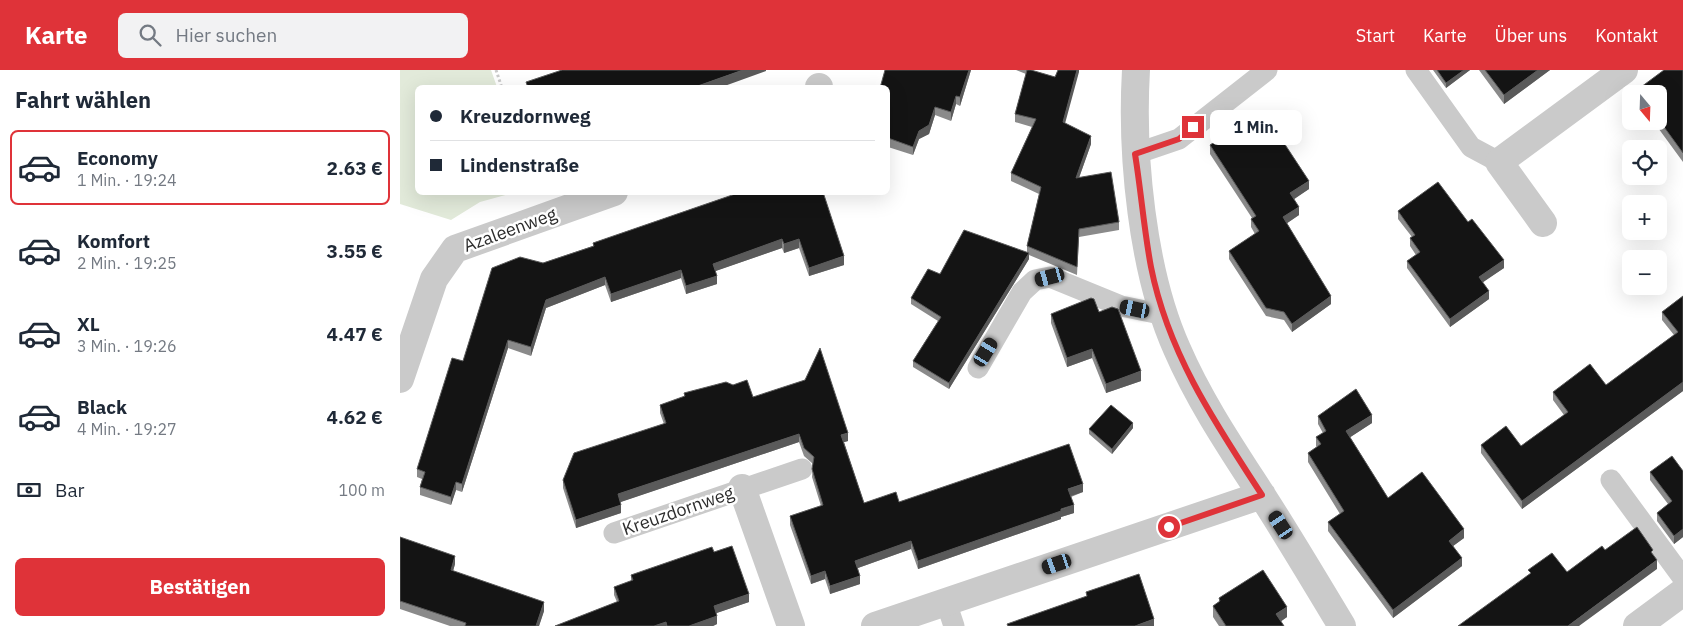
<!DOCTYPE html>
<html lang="de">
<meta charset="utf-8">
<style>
body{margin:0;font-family:"IBM Plex Sans",sans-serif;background:#f2f2f3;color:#1f2937;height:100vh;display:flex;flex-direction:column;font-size:19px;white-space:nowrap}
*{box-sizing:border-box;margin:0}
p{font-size:16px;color:#747a83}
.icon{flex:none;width:28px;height:28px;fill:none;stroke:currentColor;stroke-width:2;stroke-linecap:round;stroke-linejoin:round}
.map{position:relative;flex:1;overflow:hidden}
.side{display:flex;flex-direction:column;background:#fff;width:400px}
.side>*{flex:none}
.guide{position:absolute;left:15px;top:15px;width:475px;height:110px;border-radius:8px;box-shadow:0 5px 20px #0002;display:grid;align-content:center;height:110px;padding:0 15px;background:#fff}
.needle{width:32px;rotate:161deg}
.controls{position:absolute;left:1222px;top:15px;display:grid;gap:10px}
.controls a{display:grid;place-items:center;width:45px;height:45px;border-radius:8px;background:#fff;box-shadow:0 5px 20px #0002;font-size:25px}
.end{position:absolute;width:22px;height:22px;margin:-11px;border:6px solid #df3339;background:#fff;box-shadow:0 0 0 2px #fff}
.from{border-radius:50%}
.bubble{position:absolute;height:35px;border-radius:8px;background:#fff;box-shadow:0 5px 20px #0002;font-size:16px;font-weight:700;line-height:35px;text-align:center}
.car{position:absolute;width:15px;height:30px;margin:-15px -8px;border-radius:6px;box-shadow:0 0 4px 1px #0007;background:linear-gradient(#222 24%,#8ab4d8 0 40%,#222 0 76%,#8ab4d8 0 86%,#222 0)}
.guide b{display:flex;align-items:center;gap:18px;height:48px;font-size:19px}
.guide b+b{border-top:1px solid #e0e1e3}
.guide i{width:12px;height:12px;background:#1f2937}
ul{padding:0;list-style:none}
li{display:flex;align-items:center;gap:15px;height:75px;margin:0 10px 8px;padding:0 5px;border:2px solid transparent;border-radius:8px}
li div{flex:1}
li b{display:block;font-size:19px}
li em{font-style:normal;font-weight:700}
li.current{border-color:#df3339}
li>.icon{width:45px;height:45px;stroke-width:1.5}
h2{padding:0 15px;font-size:22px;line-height:60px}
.pay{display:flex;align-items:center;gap:12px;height:55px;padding:0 15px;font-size:19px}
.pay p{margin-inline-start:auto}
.action{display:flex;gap:10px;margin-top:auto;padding:10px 15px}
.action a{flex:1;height:58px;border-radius:8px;background:#df3339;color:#fff;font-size:20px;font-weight:700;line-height:58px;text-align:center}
header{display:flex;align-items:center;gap:30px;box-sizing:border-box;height:70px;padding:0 25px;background:#df3339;color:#fff}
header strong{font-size:24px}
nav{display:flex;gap:28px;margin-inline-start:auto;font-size:18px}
.search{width:350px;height:45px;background:#f2f2f3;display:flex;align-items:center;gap:12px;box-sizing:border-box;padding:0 18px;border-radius:8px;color:#747a83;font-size:19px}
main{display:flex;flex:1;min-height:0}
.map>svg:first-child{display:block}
.green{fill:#e2eada}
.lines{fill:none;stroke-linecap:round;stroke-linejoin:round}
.path{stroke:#cacaca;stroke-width:3;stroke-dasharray:2.5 2.5;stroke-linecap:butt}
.lane{stroke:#cacaca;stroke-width:21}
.street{stroke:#cacaca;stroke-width:28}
.wall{fill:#8a8a8a}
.shaded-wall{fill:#5a5a5a}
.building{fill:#141414;stroke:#5a5a5a}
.route{stroke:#df3339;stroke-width:6}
.labels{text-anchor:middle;stroke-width:5;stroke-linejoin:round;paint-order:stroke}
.street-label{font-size:18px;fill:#2d2d2d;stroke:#fff}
</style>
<header>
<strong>Karte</strong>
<div class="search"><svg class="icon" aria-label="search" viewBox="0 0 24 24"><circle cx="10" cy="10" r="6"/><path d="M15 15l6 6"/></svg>Hier suchen</div>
<nav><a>Start</a><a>Karte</a><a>Über uns</a><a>Kontakt</a></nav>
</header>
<main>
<section class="side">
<h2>Fahrt wählen</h2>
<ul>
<li class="current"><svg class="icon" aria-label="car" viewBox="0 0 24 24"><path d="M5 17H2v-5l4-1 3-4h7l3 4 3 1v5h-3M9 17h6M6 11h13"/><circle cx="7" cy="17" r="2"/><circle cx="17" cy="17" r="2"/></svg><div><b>Economy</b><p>1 Min. · 19:24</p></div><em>2.63 €</em></li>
<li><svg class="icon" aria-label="car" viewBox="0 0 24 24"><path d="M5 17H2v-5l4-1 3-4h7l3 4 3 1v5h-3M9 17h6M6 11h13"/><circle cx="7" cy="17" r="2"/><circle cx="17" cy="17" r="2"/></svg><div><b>Komfort</b><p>2 Min. · 19:25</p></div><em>3.55 €</em></li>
<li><svg class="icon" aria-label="car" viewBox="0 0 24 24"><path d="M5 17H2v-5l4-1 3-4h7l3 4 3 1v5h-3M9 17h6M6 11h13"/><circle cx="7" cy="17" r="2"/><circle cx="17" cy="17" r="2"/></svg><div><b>XL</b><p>3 Min. · 19:26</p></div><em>4.47 €</em></li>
<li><svg class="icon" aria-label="car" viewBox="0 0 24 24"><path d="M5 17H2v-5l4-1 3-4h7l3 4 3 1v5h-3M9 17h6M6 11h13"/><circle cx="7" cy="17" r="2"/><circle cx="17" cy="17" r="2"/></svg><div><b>Black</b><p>4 Min. · 19:27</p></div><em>4.62 €</em></li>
</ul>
<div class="pay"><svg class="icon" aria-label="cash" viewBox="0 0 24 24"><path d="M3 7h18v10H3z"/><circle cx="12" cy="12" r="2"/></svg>Bar<p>100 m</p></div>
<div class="action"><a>Bestätigen</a></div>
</section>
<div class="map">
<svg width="1283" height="556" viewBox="0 0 1283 556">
<rect width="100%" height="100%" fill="#fff"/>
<!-- green -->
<path class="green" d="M0,0H91L97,17L18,18V122L113,123L80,132L51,150L0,134Z"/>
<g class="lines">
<!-- path -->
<path class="path" d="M96,0L102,18"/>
<!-- lane -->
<path class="lane" d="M1016,0L1071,77L1099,92
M735,84L779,69L867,0
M578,298L622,222L635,210L650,207L721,236L765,245
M1211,410L1283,508
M214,463L402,399
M546,532L554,556"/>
<!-- street -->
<path class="street" d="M736,0C731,85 742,201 777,279C800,332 832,379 863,427C890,469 916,513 942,556
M419,18V17
M1143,153L1099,92L1224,0
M0,309L34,209L55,179L214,122
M342,418L391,556
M475,556L862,425
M1237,556L1283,522"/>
</g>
<!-- wall -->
<path class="wall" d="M485,0H571L560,36L556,34L551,51L535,45L529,64L519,69L513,85L488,77V18Z
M616,0H633V1L655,7L679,0L664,53L691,74L679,108L719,152V160L679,167L677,205L629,185V189L549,319L513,297V291L538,251L511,234V228L540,204L627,182V176L639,124L611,111V103L632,57L615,52V44L626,4Z
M1033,0H1070L1046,18Z
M1079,0H1150L1104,34Z
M1283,0V92L1253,51H1259V24H1237V20Z
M810,75L909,119L893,129L899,145L887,153L931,234L892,262L884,250L866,246L829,189V181L855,164L851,157V149L852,148L810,84Z
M341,122L444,195L409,206L399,178L384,183L382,178L315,201L317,214L286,224L281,208L211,232L205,215L146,238L131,286L108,278L62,422L56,420L51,435L20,425V417L22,409L17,407V399L63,291L143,193L193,176V173Z
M998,141L1068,152L1104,198L1082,212L1089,229L1050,257L1007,198V191L1016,185L1010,176V168L1012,167L998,149Z
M1283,226V321L1122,439L1081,383V375L1121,376L1164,345L1153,330V322L1206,315L1274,265L1262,250V242Z
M699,242L741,311L706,323L692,288L667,297L651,253V244Z
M284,323L353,327L448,371L444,372L464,433L499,432L683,422L671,427L674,443L661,447V449L518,499L511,479L458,498L460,514L430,524L425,509L411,514L390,455V446L421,436L412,407L413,394L404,386L399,372L220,432L221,443L176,458L163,418V410L264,354L260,343V335L284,327Z
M918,346L972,353L950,367L988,428L1064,468L1053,476L1062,496L993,548L928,461V452L940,444L908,392V383L917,377L916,376V367L923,363L918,354Z
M733,358L712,384L689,364V359Z
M1283,401V467L1274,474L1257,451V443L1268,434L1250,410V402Z
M0,467L55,494L53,501L144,541L139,556H50L0,539Z
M314,482L349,532L316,543L317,554L313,556H155L217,532L214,525V517L231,511V505Z
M819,528L887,547L881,551L884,556H819L813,547V536L819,532Z"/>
<!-- shaded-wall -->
<path class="shaded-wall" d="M343,0H366V1L319,18H292Z
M569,0H571L560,36V27Z
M677,0H679V2L663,61V52Z
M1064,0H1070L1046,18V13Z
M1138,0H1150L1104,34V25Z
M556,26V34L551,51V42Z
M535,37V45L529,64L519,69L513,85V77L519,61Z
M691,66V74L676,116V108Z
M909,111V119L890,132V123Z
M899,137V145L883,156V147Z
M382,169V178L313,202V194Z
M399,169V178L384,183V174Z
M629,183V189L549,319V313Z
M444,186V195L409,206V198Z
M1104,190V198L1079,215V207Z
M281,200V208L211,232V224Z
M317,206V214L286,224V216Z
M205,207V215L146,238L131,286V277L146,230Z
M1089,221V229L1050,257V249Z
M931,226V234L892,262V254Z
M108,270V278L62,422V414Z
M692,279V288L667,297V288Z
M741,301V311L706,323V314Z
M1283,312V321L1122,439V431Z
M972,345V353L946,370V361Z
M733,353V358L712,384V379Z
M448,363V371L441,373V365Z
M399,364V372L218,433V424Z
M56,412V420L51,435V427Z
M683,414V422L668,427V419Z
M221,435V443L176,458V450Z
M674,435V443L661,447V449L518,499V491Z
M1064,459V468L1049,479V471Z
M1283,459V467L1274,474V466Z
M511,471V479L455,499V491Z
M55,486V494L51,508V500Z
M1062,488V496L993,548V540Z
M1257,490V499L1179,556H1168Z
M425,501V509L411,514V506Z
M460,506V514L430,524V516Z
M349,524V532L314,544V536Z
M144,532V541L139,556H136Z
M887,537V547L876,555V544Z
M317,546V554L313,556H289Z
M754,549V556H735Z
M266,552V556H254Z"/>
<!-- building -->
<path class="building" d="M162,0H343L292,18H128L126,12Z
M485,0H569L560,27L556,26L551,42L535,37L529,55L519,61L513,77L488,68V18H480Z
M627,0H631L655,7L658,0H677L663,52L691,66L676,108L711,102L719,152L679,159L677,197L627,176L641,117L611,103L636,49L615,44Z
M1037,0H1064L1046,13Z
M1085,0H1138L1104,25Z
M1264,0H1283V83L1259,50V24H1240L1237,20Z
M863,41L909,111L890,123L899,137L883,147L931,226L892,254L884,242L866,238L829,181L859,161L851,149L856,146L810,75Z
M1038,112L1068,152L1072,149L1104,190L1079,207L1089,221L1050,249L1007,191L1020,182L1010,168L1015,165L998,141Z
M341,122H423L444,186L409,198L399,169L384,174L382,169L313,194L317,206L286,216L281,200L211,224L205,207L146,230L131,277L108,270L62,414L56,412L51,427L20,417L25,402L17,399L52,288L63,291L92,198L120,187L143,193L194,176L193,173Z
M564,160L629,183L549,313L513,291L541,247L511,228L528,199L540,204Z
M1283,226V312L1122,431L1081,375L1106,356L1121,376L1168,342L1153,322L1190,294L1206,315L1278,262L1262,242Z
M691,228L694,229L699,242L712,237L718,239L741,301L706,314L692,279L667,288L651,244Z
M420,278L448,363L441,365L464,433L496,422L499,432L669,374L683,414L668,419L674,435L661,439V441L518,491L511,471L455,491L460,506L430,516L425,501L411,506L390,446L423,435L412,399L414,387L404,378L399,364L218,424L221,435L176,450L163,410L174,383L266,353L260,335L285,326L284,323L326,312L333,315L347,310L353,327L405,310Z
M956,319L972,345L946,361L988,428L1022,402L1064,459L1049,471L1062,488L993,540L928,452L944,441L908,383L921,374L916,367L926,361L918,346Z
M711,335L733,353L712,379L689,359Z
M1272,386L1283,401V459L1274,466L1257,443L1272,431L1250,402Z
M1237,457L1253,480L1251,482L1257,490L1168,556H1058L1131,503L1128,500L1152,483L1167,502L1202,476L1205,480Z
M0,467L55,486L51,500L144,532L136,556H65L66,553L0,531Z
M332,476L349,524L314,536L317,546L289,556H267L266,552L254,556H155L219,531L214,517L233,510L231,505L312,477L314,482Z
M863,500L887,537L876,544L884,556H826L813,536L820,531L819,528Z
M739,504L754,549L735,556H608L607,554L687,526L686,522Z"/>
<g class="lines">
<!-- route -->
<path class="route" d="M769,457L862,425C815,353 768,283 751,197C744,160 741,121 735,84L779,69L793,57"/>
</g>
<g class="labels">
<!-- street labels -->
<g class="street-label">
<text transform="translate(110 160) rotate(-20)" y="6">Azaleenweg</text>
<text transform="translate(278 441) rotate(-19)" y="6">Kreuzdornweg</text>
</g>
</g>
</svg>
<div class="controls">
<a><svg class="needle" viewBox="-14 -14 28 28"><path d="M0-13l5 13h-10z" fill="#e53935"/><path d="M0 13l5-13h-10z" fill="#747a83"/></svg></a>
<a><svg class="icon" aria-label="locate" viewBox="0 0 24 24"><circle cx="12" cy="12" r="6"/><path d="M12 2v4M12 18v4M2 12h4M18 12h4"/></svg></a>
<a>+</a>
<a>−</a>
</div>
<i class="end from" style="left:769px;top:457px"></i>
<i class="end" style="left:793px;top:57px"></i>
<div class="bubble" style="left:810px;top:40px;width:92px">1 Min.</div>
<i class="car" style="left:650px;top:207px;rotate:255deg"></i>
<i class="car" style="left:735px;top:239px;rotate:282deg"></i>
<i class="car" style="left:586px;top:282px;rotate:31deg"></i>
<i class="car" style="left:881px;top:455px;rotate:327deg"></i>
<i class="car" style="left:657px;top:494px;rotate:251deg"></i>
<div class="guide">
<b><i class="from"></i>Kreuzdornweg</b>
<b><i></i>Lindenstraße</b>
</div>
</div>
</main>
